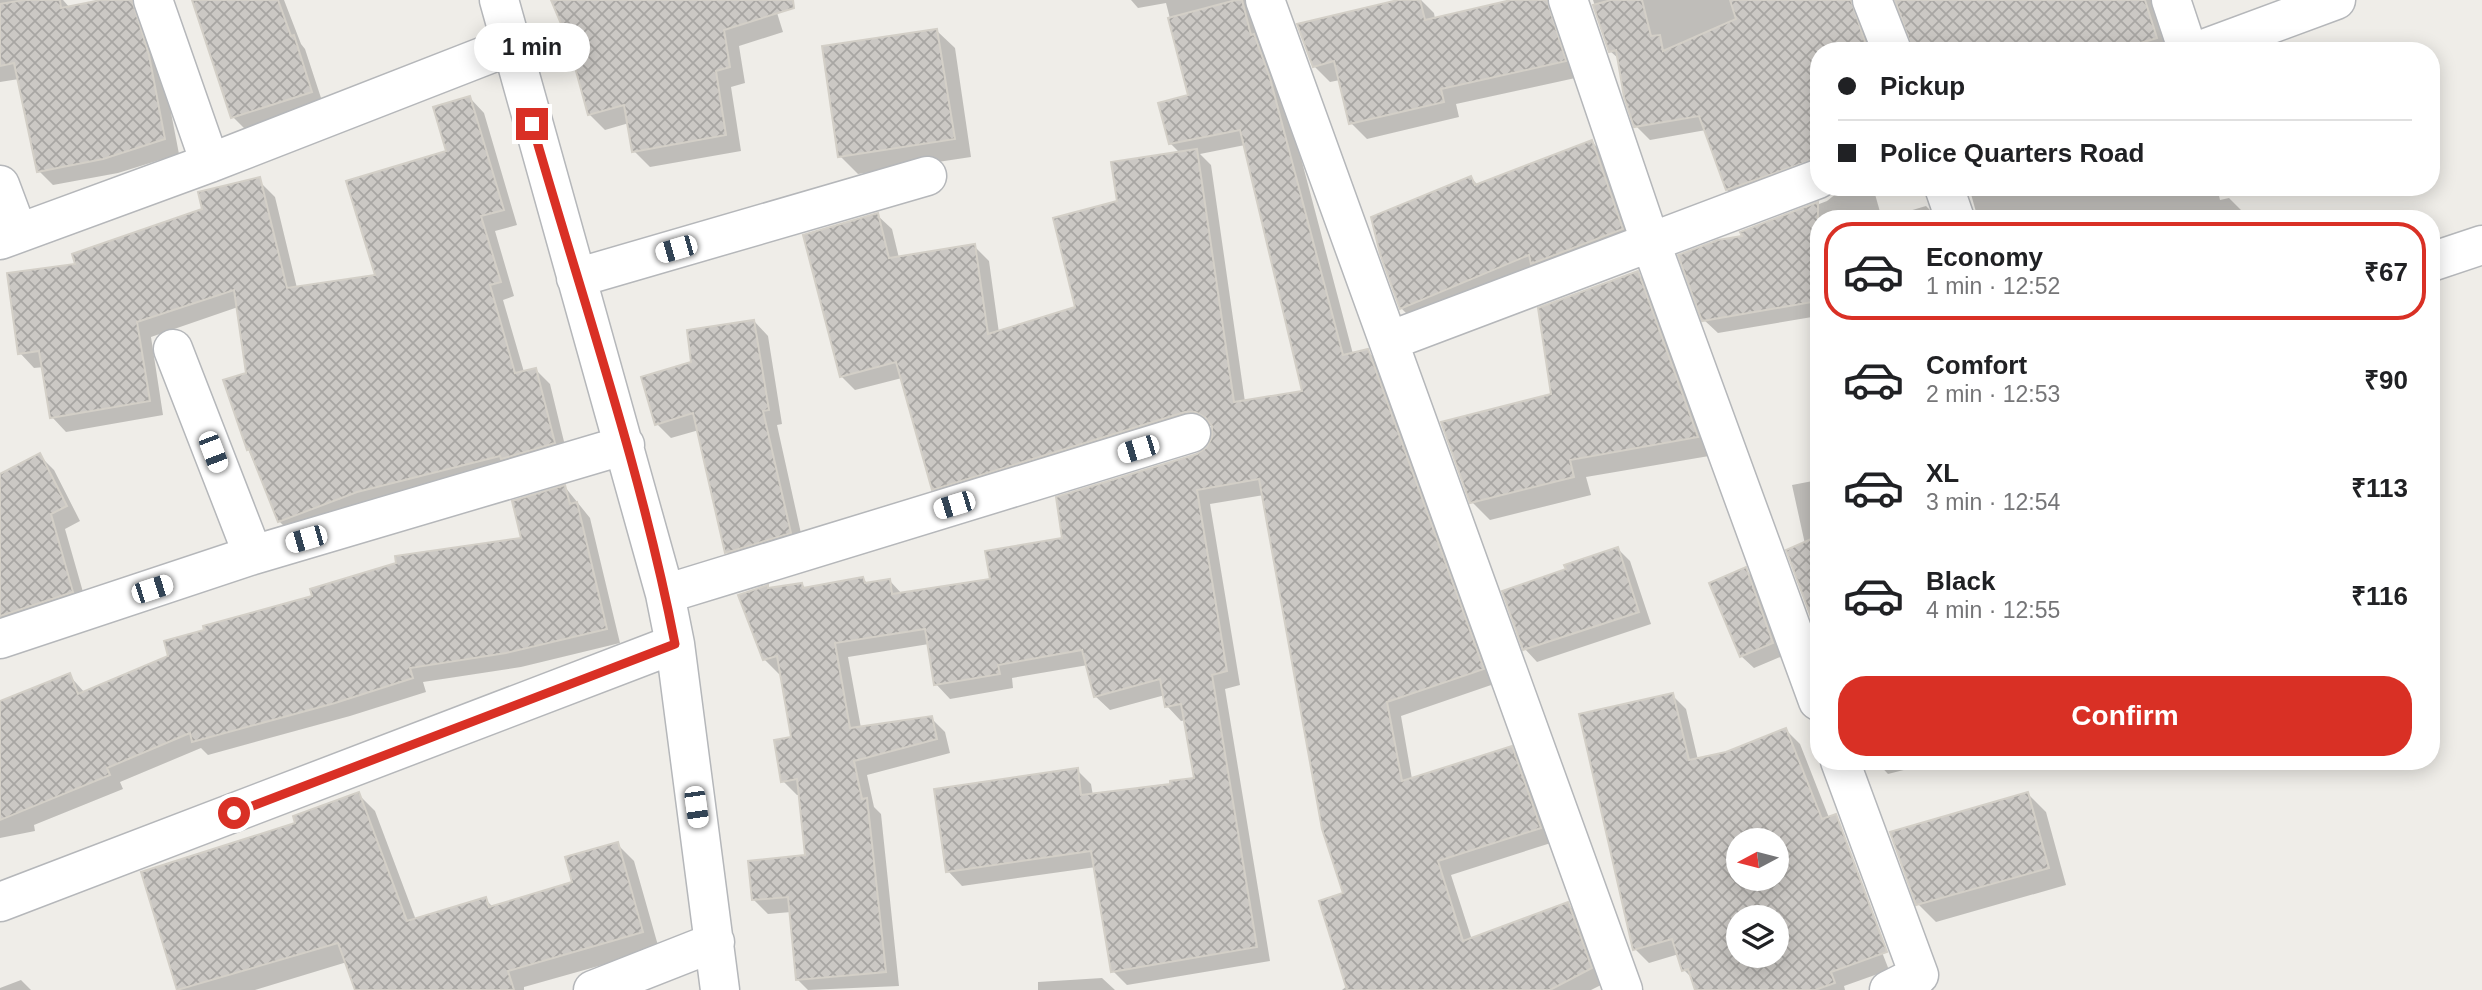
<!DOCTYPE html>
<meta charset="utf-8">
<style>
body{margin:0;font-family:Helvetica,sans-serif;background:#f2f2f2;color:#202124;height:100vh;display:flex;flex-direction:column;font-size:26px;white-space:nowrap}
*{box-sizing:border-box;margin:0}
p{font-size:23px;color:#757577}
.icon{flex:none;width:38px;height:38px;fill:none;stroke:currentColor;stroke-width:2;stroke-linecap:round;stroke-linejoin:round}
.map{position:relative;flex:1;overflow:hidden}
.panel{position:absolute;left:1810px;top:210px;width:630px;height:560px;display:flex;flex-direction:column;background:#fff;border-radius:28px;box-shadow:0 4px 18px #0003}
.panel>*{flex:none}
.banner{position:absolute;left:1810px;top:42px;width:630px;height:154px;border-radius:28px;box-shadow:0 4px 18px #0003;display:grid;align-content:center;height:154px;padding:0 28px;background:#fff}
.needle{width:46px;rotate:263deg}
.tools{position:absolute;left:1726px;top:828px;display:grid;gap:14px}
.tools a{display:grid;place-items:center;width:63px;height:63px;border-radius:50%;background:#fff;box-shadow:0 4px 18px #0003;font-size:35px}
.end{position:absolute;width:32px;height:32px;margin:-16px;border:9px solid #d93025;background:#fff;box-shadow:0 0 0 4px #fff}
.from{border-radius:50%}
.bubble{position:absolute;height:49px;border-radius:24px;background:#fff;box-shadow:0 4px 18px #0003;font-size:23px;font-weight:700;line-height:49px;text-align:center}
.car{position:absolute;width:21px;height:42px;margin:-21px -10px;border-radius:9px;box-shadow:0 0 5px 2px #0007;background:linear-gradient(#fff 24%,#345 0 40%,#fff 0 76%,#345 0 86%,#fff 0)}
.banner b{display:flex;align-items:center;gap:24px;height:66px;font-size:26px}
.banner b+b{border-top:2px solid #e0e0e0}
.banner i{width:18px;height:18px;background:#202124}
ul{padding:12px 0 0;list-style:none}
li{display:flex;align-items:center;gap:21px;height:98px;margin:0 14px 10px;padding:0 14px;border:4px solid transparent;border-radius:28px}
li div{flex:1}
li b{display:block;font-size:26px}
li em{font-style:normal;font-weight:700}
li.current{border-color:#d93025}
li>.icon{width:63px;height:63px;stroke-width:1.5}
.action{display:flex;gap:14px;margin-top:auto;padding:14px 28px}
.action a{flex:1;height:80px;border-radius:28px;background:#d93025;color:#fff;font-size:28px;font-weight:700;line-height:80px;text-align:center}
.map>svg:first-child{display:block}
.shadow{fill:#0003;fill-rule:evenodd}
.building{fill:url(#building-cross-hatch);stroke:#d3cfc7;stroke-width:2;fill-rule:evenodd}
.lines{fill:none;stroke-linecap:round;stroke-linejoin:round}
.minor-casing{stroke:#b5b7ba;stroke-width:41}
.minor{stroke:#fff;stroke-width:38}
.route{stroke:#d93025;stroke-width:9}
</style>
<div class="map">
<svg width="2482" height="990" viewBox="0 0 2482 990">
<defs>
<pattern id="building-cross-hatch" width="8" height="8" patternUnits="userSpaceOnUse" patternTransform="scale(1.75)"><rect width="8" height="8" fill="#cbc8c4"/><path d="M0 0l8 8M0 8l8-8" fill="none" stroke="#a8a6a3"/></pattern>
</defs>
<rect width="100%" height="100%" fill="#efede8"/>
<!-- shadow -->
<path class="shadow" d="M0,0H63L70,8L110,0H136L163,71L179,154L118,173L53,185L39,171L19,79L0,82Z
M194,0H284L301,44L305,49L323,104L245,129L233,117Z
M554,0H773L783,32L739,46L745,83L731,87L741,151L650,167L634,151L629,123L605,130L589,114L569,37Z
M1131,0H1252L1284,94L1353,354L1367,351L1382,365L1497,683L1401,716L1412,779L1511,748L1525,762L1554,842L1451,875L1472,940L1568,904L1582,919L1605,983L1591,990H1342L1347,986L1345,895L1264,495L1210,504L1240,685L1225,689L1270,961L1127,985L1113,971L1096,867L962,886L948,871L1077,770L1091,784L1093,796L1172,786L1196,779L1186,720L1181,721L1167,706L1165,695L1110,710L1095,696L1088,665L1012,678L1013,688L950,699L936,684L929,644L848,657L861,728L931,718L945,732L950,753L867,775L874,807L881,814L899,986L808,990L797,979L791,912L768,914L754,900L807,857L800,795H797L783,781L793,739L782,673L779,674L764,659L770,590L802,584L806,589L863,579L869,585L890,581L903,595L992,581L1198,456L1209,449L1214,438L1213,426H1200L947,503L933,489L902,378L855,390L841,376L877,215L892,229L899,258L974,246L989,261L999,333L1078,308L1119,202L1180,153L1170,143L1190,96L1166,3L1138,8ZM1245,145L1305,392L1245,402L1211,165L1200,154Z
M1405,0H1421L1434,13L1435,19L1519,0H1555L1580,77L1456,104L1459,117L1367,139L1351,123L1340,80L1330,82L1314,66Z
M1593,0H1869L1877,51H1818V172L1741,203L1727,190L1706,130L1650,140L1636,126L1620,60L1610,51Z
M1895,0H2153L2169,51H1915Z
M937,31L955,48L971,157L858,174L840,156Z
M470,98L484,113L517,225L495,231L514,296L503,300L524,372L535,369L550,384L568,458L294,536L279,521L248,449V374L238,307L151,337L163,415L66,432L52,417L44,367L34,368L20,353L78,265L260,182L275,197L297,288L377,276L448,152Z
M1592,142L1610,160L1640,247L1419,326L1401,308L1471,178L1478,185Z
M1838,187H1873L1882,219L1926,206L1939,219H1818V316L1718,333L1704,320L1744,237L1742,233L1827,201L1837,193Z
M1969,187H2217L2220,200L2229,198L2243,212L2244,219H1978Z
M1637,273L1655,290L1715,455L1586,477L1591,495L1490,520L1472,502L1553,395Z
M754,321L768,336L782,424L777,425L804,547L741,566L726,552L699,430L671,438L657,424L693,364Z
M39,455L54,470L80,521L65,529L87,606L14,631L0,617V476Z
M1818,480V627L1815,624L1805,544L1792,485Z
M565,487L590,518L620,643L521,667L423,682L426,692L350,716L208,755L201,748L120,782L123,789L34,825L35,831L0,838V703L69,675L85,693L523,540Z
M1618,549L1630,561L1651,624L1537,662L1525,649L1504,592L1569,570Z
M1745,569L1758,582L1785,655L1754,668L1741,656Z
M1672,695L1686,709L1698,760L1727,754L1786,730L1800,744L1889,970L1844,986L1845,990H1697L1694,980L1684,970L1679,954L1649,963L1635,949ZM1738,840H1776V878H1738ZM1738,917H1776V956H1738Z
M1876,761H1939L1888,774Z
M358,794L375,811L416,920L485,899L494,908L575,884L617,844L634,861L659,949L524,987V990H357L347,962L255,990H178L143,873L297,824Z
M2028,794L2046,812L2066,885L1936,922L1918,904Z
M1102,978L1115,990H1038V982Z
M21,980L31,990H0V988Z"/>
<!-- building -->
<path class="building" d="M24,0H60L61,8L101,0H132L149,55L165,139L103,159L37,172L14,63L0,66V4Z
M192,0H278L291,36L294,35L312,92L231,118Z
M551,0H793L794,8L724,30L730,67L716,71L726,135L632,152L624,105L588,115L567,38Z
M1236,0H1242L1251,35L1254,34L1270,78L1343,355L1368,349L1484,669L1387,702L1402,781L1512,746L1541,828L1438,861L1463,941L1568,902L1592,968L1550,990H1347L1319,901L1343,893L1322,829L1259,479L1197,490L1227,671L1212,675L1257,947L1111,972L1091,851L946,872L934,789L1078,768L1081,795L1170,784V781L1194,778L1181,704L1165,707L1160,679L1094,697L1082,650L998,665L1000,674L934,685L925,629L835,643L850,728L932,716L937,739L854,761L862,799L867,798L886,972L796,980L788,897L752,900L748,861L805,855L797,779L781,782L774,740L791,737L777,656L763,660L738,595L768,585V588L802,583L803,588L863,577L865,583L890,579L892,594L990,579L985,551L1062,538L1056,497L1197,454L1207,447L1212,437V426L1205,417L1195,412H1185L932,490L896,362L840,377L803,235L878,213L889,258L975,244L988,334L1075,307L1053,218L1117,201L1111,162L1197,149L1234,402L1302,391L1240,130L1169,144L1158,103L1188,95L1168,18Z
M1398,0H1420L1425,20L1511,0H1547L1566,61L1441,89L1444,102L1349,124L1334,61L1313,67L1297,24Z
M1611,0H1642L1651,36L1660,35L1663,51L1736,19L1730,0H1851L1868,51H1818V158L1726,190L1699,116L1634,127L1624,97L1616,50L1609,52L1593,5Z
M1895,0H2145L2157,38L2114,51H1913Z
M937,29L955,139L838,157L822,46Z
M470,96L504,210L481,216L501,282L490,285L515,373L536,368L555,443L501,459L500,456L357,492L278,522L249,449L247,450L223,380L246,373L234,290L137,322L150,401L50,418L39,351L18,354L7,273L75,264L72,254L202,209L198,192L260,177L287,288L375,275L346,181L446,151L433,107Z
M1592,140L1623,229L1531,264L1529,255L1400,309L1380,254L1371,217L1471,176L1475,185Z
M1818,202V301L1702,321L1678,255L1718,240L1742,236L1740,232Z
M1638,271L1698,437L1570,460L1574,477L1470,503L1441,422L1551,394L1538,308Z
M754,320L769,410L763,411L791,533L725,553L693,413L655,425L641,377L691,362L687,330Z
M40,453L67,506L51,514L73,592L0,616V474Z
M565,485L570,504L577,502L607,629L506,653L410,668L413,678L335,703L192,742L190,733L107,768L110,775L0,820V701L70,673L78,694L168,656L164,641L204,630L203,626L312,596L310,589L396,563L395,556L521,538L512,501Z
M1818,536V623L1814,625L1786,550Z
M1618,547L1639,612L1523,650L1502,591L1566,569L1564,565Z
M1746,567L1773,643L1740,657L1709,583Z
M1673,693L1689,760L1726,752L1786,728L1822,819L1836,814L1887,952L1831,972L1835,983L1815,990H1695L1688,969L1682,971L1672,939L1633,950L1579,714ZM1738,840H1776V878H1738ZM1738,917H1776V956H1738Z
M359,792L407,921L486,897L489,907L572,882L565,857L618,842L643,932L508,971L514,990H355L338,943L177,990L141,872L295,823L293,816Z
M2028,792L2049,868L1916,905L1890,832Z"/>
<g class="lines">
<defs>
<path id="minor" d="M153,0L210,163
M499,0L665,594L675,644L720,990
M1265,0L1623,990
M1568,0L1650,241L1818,701
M1872,0L1892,51
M2171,0L2188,51
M2198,51L2336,0
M0,185L18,233
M1944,187L1955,219
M0,240L210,163L510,46
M2431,262L2482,245
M576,278L927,176
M1389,341L1818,179
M173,349L253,555
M665,594L1191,433
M0,639L253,555L625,445
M1840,761L1919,975L1889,990
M0,902L675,644
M593,990L715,942"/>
</defs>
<!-- minor casing -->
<use href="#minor" class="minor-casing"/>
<!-- minor -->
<use href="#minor" class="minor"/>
</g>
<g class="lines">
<!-- route -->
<path class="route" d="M234,813L675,644C641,468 581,296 532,124"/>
</g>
</svg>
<div class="tools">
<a><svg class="needle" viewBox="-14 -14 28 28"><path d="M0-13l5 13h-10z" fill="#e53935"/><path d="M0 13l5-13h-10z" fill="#757577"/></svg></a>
<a><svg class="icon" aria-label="layers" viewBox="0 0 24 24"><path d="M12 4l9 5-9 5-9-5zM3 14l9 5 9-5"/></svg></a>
</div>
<i class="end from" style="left:234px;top:813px"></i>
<i class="end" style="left:532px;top:124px"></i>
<div class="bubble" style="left:474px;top:23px;width:116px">1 min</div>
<i class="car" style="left:676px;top:249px;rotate:254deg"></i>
<i class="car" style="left:1138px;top:449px;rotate:253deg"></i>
<i class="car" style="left:213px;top:452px;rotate:159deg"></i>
<i class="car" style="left:954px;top:505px;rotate:253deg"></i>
<i class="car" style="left:306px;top:539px;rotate:254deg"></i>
<i class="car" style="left:152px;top:589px;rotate:72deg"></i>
<i class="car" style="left:696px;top:807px;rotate:172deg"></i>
<div class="banner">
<b><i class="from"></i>Pickup</b>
<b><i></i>Police Quarters Road</b>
</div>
<section class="panel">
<ul>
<li class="current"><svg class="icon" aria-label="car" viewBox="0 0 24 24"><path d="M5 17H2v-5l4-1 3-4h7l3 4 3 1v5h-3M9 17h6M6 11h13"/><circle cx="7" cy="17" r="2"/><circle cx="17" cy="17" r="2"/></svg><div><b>Economy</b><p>1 min · 12:52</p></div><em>₹67</em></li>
<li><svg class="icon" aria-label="car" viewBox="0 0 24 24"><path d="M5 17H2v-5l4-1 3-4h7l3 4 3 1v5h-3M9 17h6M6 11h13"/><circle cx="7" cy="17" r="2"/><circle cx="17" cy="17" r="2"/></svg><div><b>Comfort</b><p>2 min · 12:53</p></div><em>₹90</em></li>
<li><svg class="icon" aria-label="car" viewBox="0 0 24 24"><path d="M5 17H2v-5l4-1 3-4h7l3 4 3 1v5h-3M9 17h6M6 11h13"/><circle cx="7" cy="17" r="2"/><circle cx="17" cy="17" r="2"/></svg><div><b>XL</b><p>3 min · 12:54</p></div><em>₹113</em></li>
<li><svg class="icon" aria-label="car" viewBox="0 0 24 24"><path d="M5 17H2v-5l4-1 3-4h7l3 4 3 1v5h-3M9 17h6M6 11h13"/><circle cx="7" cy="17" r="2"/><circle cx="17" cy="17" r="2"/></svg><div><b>Black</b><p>4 min · 12:55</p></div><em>₹116</em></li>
</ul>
<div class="action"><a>Confirm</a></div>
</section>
</div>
